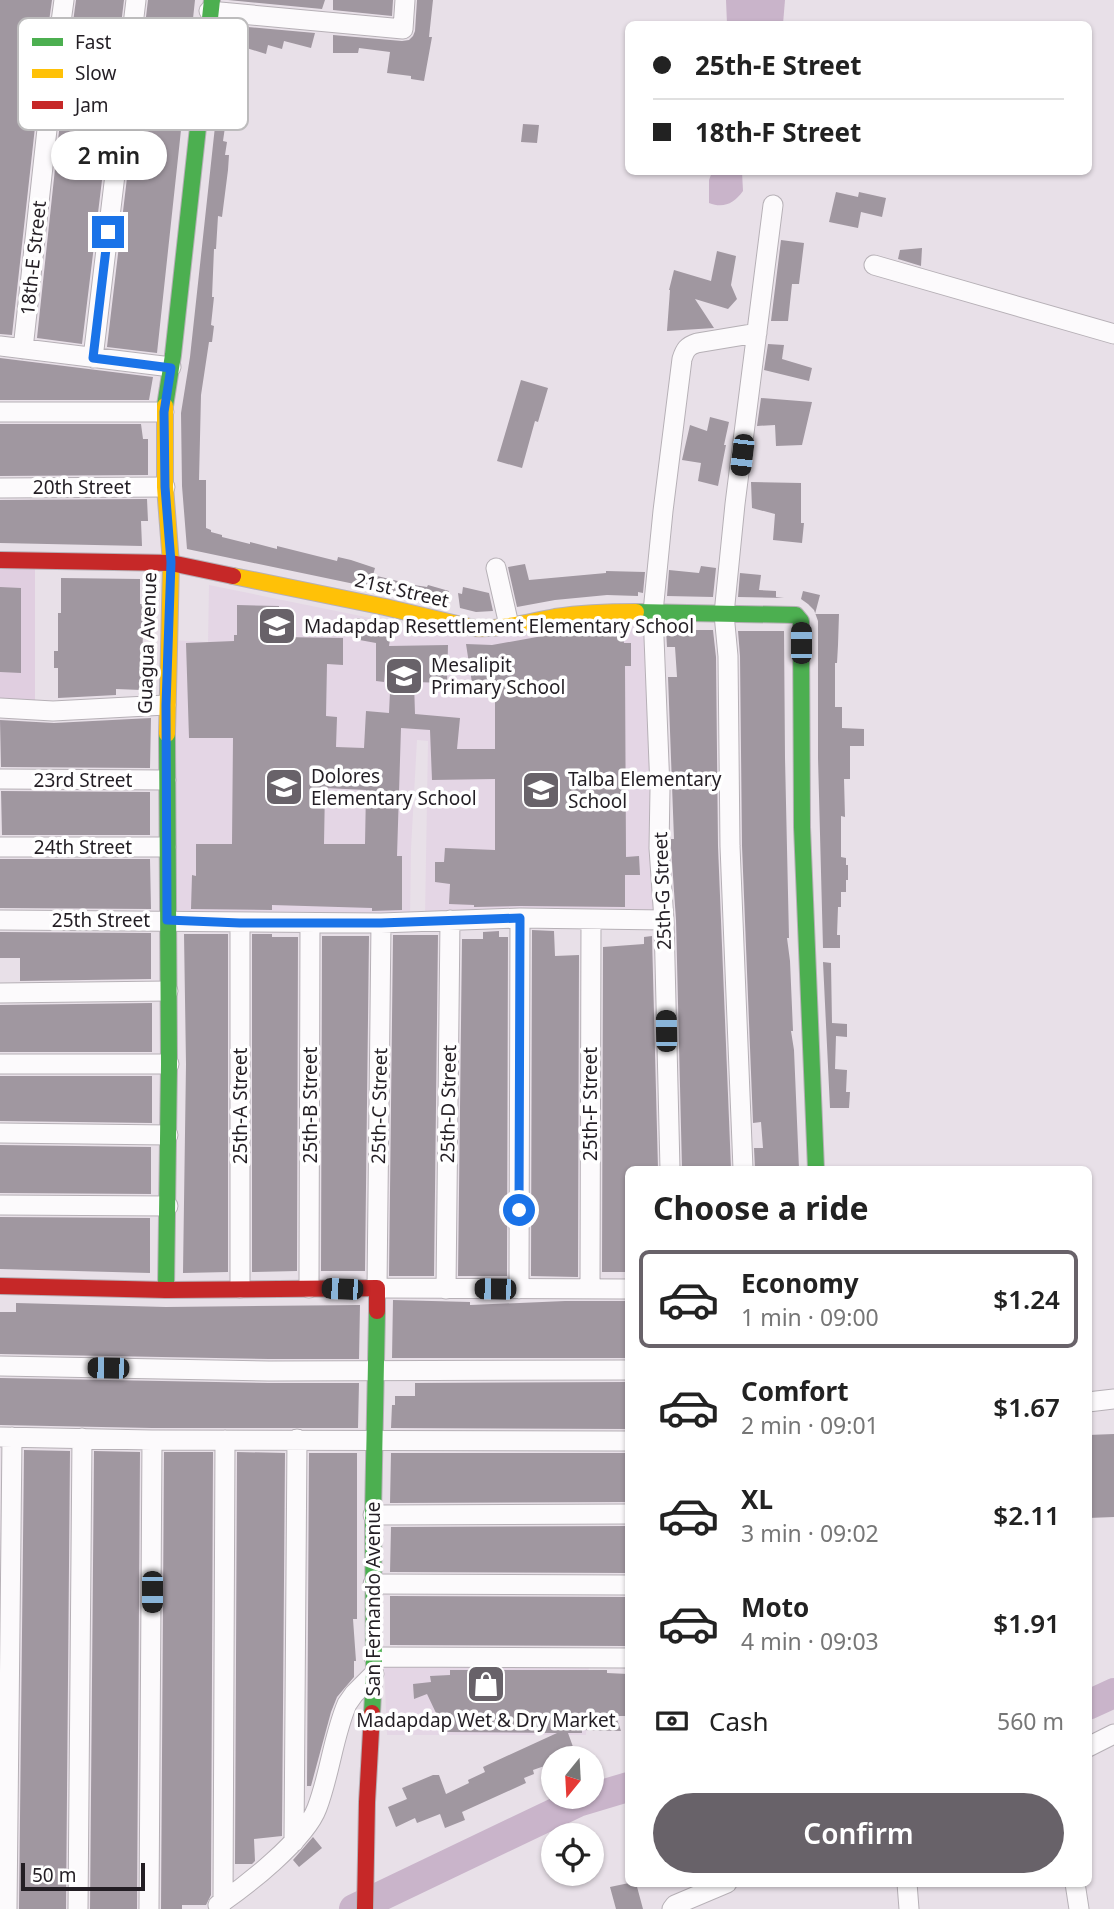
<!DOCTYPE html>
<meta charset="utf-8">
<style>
body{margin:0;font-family:"Noto Sans",sans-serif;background:#f6f6f6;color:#222;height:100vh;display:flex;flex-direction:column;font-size:26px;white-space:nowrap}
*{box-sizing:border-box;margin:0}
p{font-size:23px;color:#767676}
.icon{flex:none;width:38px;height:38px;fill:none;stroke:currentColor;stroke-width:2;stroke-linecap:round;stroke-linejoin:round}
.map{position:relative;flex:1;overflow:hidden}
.side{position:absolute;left:625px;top:1166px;width:467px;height:721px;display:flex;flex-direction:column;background:#fff;border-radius:10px;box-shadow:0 2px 5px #0004}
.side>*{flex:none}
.top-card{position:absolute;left:625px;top:21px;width:467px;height:154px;border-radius:10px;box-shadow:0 2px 5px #0004;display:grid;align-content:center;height:154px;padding:0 28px;background:#fff}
.needle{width:46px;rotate:198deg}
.controls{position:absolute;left:541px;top:1746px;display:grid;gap:14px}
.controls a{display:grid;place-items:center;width:63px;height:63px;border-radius:50%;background:#fff;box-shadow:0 2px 5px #0004;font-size:35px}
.scale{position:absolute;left:21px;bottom:18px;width:124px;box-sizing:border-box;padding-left:7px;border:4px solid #231e24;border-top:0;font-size:19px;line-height:24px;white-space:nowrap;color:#231e24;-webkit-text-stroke:5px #fff;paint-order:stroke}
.end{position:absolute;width:32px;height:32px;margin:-16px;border:9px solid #1a73e8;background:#fff;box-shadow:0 0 0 4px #fff}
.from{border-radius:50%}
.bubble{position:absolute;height:49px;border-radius:24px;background:#fff;box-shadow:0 2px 5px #0004;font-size:23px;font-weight:600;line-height:49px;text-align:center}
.car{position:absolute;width:21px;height:42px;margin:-21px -10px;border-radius:9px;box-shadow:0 0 5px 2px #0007;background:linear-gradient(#222 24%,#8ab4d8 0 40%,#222 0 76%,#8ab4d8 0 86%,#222 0)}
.top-card b{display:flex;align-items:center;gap:24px;height:66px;font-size:26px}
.top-card b+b{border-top:2px solid #e0e0e0}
.top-card i{width:18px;height:18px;background:#222}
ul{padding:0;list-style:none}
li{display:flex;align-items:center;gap:21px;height:98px;margin:0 14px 10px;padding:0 14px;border:4px solid transparent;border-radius:10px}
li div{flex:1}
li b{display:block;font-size:26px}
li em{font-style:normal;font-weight:600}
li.selected{border-color:#686269}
li>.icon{width:63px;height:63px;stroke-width:1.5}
h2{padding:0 28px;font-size:32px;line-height:84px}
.pay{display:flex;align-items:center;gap:18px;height:77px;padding:0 28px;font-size:26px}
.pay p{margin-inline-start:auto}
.primary-button{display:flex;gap:14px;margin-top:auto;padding:14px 28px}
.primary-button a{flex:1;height:80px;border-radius:42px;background:#686269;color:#fff;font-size:28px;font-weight:600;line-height:80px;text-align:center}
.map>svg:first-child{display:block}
.built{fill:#e4d6e5}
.green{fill:#e0cee0}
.water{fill:#c9b4ca}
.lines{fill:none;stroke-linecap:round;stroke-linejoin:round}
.river{stroke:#c9b4ca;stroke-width:30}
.building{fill:#a097a0;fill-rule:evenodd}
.street-casing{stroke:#b6b0b6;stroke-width:21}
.fast-casing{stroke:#b6b0b6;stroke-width:18}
.slow-casing{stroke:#b6b0b6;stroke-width:18}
.jam-casing{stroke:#b6b0b6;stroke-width:18}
.street{stroke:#fcfafc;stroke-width:19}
.fast{stroke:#4caf50;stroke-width:16}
.slow{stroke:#ffc107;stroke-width:16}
.jam{stroke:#c62828;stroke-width:16}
.route{stroke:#1a73e8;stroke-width:9}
.labels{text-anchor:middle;stroke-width:7;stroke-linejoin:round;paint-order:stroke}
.street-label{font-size:19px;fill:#231e24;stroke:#fff}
.poi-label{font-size:19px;fill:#231e24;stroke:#fff;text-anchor:start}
.key{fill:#fff;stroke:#bdbcbd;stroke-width:2}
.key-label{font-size:19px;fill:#231e24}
</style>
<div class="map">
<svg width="1114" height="1909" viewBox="0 0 1114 1909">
<rect width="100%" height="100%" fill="#e8e0e8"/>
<!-- built -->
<path class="built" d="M209,585L464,637L644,618L655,917H425L428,741L417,740L411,849L410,921L174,918L172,640L208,642Z
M589,1662L586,1735H387L384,1665Z"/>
<!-- green -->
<path class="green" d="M0,565H35V705H0Z"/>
<!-- water -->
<path class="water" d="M726,0H785L783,24H727Z
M712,172H742L743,191C734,203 724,209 709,203V180Z"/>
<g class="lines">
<!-- river -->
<path class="river" d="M1088,1705L1114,1693
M354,1909L578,1802L628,1787"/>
</g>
<!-- building -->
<path class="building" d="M0,0H52L38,100L12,335L0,334Z
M76,0H124L82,344L37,338L62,103Z
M148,0H195L157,353L107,347Z
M228,0H325L322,9Z
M333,0H393L392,16L333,10Z
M417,0H433L429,37H432L424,81L411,79V76L387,73L390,52L359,48L358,53H333V35L402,41L409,40L413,36L415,31Z
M226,25L315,33L311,48L284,41L282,49L268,45L266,54L240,46L239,50L236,49L229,82L226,98L229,99L223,141L227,142L225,155H229L228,170L222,217L218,216L216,249H214L212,297H214L211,325L214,326L212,342H209L201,395L199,480H206V528L211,530V532L222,535V537L250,544V542L277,549V546L337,561L338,557L351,560L375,568L373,575L414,585L427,587L428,585L449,591L448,605L388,591L187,549L182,486L181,413L190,357Z
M523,124L539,125L537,143L521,142Z
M836,192L858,197L859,192L886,198L882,217L861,212L858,228L829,222Z
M781,240L804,243L799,284H792L788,321H771Z
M922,248L921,266L898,259L900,250Z
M717,251L736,256L731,285L737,299L728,309L695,299L714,328L667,331L670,290H669L674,270L711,281Z
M768,344L784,345L782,359L812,368L809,381L764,370Z
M0,358L153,377L149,400H0Z
M521,380L548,388L538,422L535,421L522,468L497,461Z
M761,398L812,402L802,445L776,446L775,425L757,426Z
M710,417L729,422L724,445H726L718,486L698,481L701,463L682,460L690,425L707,431Z
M0,424H141L143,439H148V475L0,476Z
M751,482L801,483V523H804L802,543L773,540L775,514L752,508Z
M147,499L148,521H141L142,546L0,543V500Z
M525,564L529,580L606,573V571L645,572L643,593L638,592V596L607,595L555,600L517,607L508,567Z
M701,566L716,568L713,597L667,596L669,570L699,573Z
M740,573L761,575L759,590L776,591V597L784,598L738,597Z
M61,578L140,579V604H144L141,690L116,689V695L58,698V668H54V651H58V613H61Z
M0,587L21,588V673L0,672Z
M463,587L489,593L493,611L476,612L460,608L458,593L462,594Z
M803,591L820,595L815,614H839L838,645L837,663H835V707H842V728L864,729V746H850V779H844L845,817L841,816V857L846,858V865H848V880H846V892H841V907H838L837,935H840V948H823L818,758V621L814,610L808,604L801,599Z
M237,605L279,606V635L280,637L343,638V665L327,664L326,716L337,717L336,747L364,748L366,711L389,713L391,670H385L384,682L376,681V643L354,639L357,618L392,626L389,646L448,645L447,683L414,682L415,714L460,718L457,749H495V680L472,683L466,644L492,645L559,633L622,629L624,643H631V666H625L626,857L639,856L640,875H625V907L520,906L474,907V905L449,904L450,884L435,882V862H444L445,848L495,850V779L432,780L430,730L401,728L397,856H402V910L372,911V908L272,905V910L191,909L192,875L196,876V844H232L233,738H189L186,643L234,641V635H237ZM325,788L366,790L365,844H324Z
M666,630H713L716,657L718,846L731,1169H682L676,920L671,848V839H674L668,677H677L675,647H667Z
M738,631H784L785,758L789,938H787L790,961L793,1031H791L794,1050L799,1169H755L754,1148H763L761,1122L753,1123L742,846L740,656Z
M151,718L150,768L1,767L0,720L54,723Z
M1,791L150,792V835H2Z
M0,859H150L151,909L0,908Z
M532,930L554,931L555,956L579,955L578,1277L531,1276Z
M499,931V937H508L507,1276H458L462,939H483V932Z
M0,932L151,933V979L20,981V958H0Z
M184,934H228V1272L183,1273L186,1064Z
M252,934H272V937H298L297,1271L252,1272Z
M393,935H438L434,1276H389Z
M322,936H369L365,1271H321Z
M652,936L658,1169H628V1272H602L603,947L644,944V937Z
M823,962L831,963L832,1023L847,1024V1037L836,1036L835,1069L847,1070L846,1092H850L849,1108H830Z
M152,1003V1052H0V1005Z
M0,1076H152V1123L0,1121Z
M0,1145L151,1147V1194L0,1193Z
M0,1217L150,1218V1273L0,1269Z
M393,1300L470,1302V1305L565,1301H628V1358H392Z
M16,1303L166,1307L360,1305L359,1359H269L0,1354V1312H16Z
M0,1378L269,1383H359L358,1428H152L0,1425Z
M628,1382V1429L391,1428L392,1405H395V1396H415V1383Z
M1114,1434V1517L1088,1518V1435Z
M24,1450L70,1451L66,1909H19Z
M94,1451L140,1452L137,1909H90Z
M164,1452H213L211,1895L206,1905H182V1909H161Z
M237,1452L285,1453L282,1836L254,1839L255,1861L252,1864H235Z
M309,1453H357V1619H353L356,1661H354V1677L337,1697L331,1712L311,1786H307Z
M391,1453H628V1502L390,1503Z
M628,1526L626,1573L390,1572L391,1527Z
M390,1596L628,1597V1617H626V1646L390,1645Z
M450,1670H607V1673L628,1674V1716H616L621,1731L582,1730V1733H568L576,1755L566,1759H553V1763L533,1770L534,1774L524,1778L526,1783L462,1812L465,1820L445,1828L440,1814L417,1823L415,1818L396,1827L388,1807L407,1799L402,1788L433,1775H439L446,1794L469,1783L468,1780L485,1772L483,1767L557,1733L445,1732L427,1694L414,1699L413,1684L431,1682L430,1676L450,1675Z
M313,1837L322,1848L299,1867L293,1860Z
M629,1883H636L643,1909H616L610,1887Z"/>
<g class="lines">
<defs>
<path id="street" d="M209,11L403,29L405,0
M874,265L1114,334
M0,346L171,367
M23,349L50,102L64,0
M93,358L136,0
M0,412H164
M0,488L165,487
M496,568L509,625
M0,708L53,711L166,705
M0,779L166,780
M0,847H166
M0,920L381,923L520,918L664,920
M240,923V1288
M381,923L377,1288L628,1289
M0,993L168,991
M0,1064H169
M0,1133L168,1135
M670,1169L664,920L659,848L660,789L653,612L663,511L682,359C685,350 687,346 697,343L757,333
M743,1169L730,846L728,656L724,614L735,504L773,205
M0,1205L168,1206
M309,1288L310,923
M446,1289L450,920
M519,1289L520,918
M590,1289L591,919
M0,1366L269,1371L628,1370
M1088,1402L1114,1399
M0,1437L152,1440L628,1441
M373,1515L628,1514
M373,1584L628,1585
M374,1657L628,1658
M1088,1747L1114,1734
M294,1842L297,1439
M907,1883L909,1909
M1075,1883L1079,1909
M223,1902L225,1440
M218,1905C246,1886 305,1840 317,1808C330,1774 333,1737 347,1704L354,1694L374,1674
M7,1909L12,1437
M78,1909L82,1438
M149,1909L152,1440
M672,1909L675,1905L727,1883"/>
<path id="fast" d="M165,406L173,355L212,0
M636,612L796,615L801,621L802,827L816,1169
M166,1290L169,1064L167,734
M372,1713L374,1674L373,1515L377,1311"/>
<path id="slow" d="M165,406V487L171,563L167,734
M233,576L385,607L474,628C501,630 528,622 555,617C582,613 609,612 636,612"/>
<path id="jam" d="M0,560L171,563L233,576
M0,1286L166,1290L377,1288V1311
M365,1909L367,1802L372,1713"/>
</defs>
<!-- street casing -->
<use href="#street" class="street-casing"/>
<!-- fast casing -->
<use href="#fast" class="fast-casing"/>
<!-- slow casing -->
<use href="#slow" class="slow-casing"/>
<!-- jam casing -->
<use href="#jam" class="jam-casing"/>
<!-- street -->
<use href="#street" class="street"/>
<!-- fast -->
<use href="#fast" class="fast"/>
<!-- slow -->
<use href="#slow" class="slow"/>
<!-- jam -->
<use href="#jam" class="jam"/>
</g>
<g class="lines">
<!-- route -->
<path class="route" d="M108,232L93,358L171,368L164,412L165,487L171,562L166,705L167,920L240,923H381L520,918L519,1210"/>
</g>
<!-- icons -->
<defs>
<symbol id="school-square" viewBox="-11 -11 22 22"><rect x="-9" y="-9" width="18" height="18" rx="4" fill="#686269" stroke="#fff"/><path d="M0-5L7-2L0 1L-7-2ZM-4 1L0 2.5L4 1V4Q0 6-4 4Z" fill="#fff"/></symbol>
<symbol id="shop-square" viewBox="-11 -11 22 22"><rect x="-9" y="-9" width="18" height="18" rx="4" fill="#686269" stroke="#fff"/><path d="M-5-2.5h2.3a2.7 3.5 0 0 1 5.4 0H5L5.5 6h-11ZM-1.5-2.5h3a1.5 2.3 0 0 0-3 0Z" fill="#fff"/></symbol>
</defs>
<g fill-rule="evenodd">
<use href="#school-square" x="255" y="604" width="44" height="44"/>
<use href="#school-square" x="382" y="654" width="44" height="44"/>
<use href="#school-square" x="262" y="765" width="44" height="44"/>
<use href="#school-square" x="519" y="768" width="44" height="44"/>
<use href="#shop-square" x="464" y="1662" width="44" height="44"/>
</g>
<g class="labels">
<!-- street labels -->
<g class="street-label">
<text transform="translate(33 258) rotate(-84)" y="7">18th-E Street</text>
<text x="82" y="494">20th Street</text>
<text transform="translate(402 590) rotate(13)" y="7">21st Street</text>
<text transform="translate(147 643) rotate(-88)" y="7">Guagua Avenue</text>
<text x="83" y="787">23rd Street</text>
<text x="83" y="854">24th Street</text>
<text transform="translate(662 891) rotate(-92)" y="7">25th-G Street</text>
<text x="101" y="927">25th Street</text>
<text transform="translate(448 1104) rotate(-89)" y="7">25th-D Street</text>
<text transform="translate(590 1104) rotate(-90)" y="7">25th-F Street</text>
<text transform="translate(310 1105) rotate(-90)" y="7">25th-B Street</text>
<text transform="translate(240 1106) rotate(-90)" y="7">25th-A Street</text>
<text transform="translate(379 1106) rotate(-89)" y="7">25th-C Street</text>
<text transform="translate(373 1599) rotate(-90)" y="7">San Fernando Avenue</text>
</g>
<!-- poi labels -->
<g class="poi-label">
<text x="304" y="633">Madapdap Resettlement Elementary School</text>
<text x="431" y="672">Mesalipit<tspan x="431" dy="22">Primary School</tspan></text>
<text x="311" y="783">Dolores<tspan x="311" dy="22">Elementary School</tspan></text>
<text x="568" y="786">Talba Elementary<tspan x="568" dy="22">School</tspan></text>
<text x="486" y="1727" text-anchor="middle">Madapdap Wet &amp; Dry Market</text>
</g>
</g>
<!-- legend -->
<rect x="18" y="18" width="230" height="112" rx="10" class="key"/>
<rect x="32" y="38" width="31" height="8" fill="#4caf50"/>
<rect x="32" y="69" width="31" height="9" fill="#ffc107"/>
<rect x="32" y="101" width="31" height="8" fill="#c62828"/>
<g class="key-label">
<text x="75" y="49">Fast</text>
<text x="75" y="80">Slow</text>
<text x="75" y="112">Jam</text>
</g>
</svg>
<div class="controls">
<a><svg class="needle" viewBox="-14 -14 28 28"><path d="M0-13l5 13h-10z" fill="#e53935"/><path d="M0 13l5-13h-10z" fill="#767676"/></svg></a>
<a><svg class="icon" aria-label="locate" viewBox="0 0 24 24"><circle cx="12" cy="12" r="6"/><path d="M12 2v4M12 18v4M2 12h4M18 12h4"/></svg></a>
</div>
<div class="scale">50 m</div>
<i class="end from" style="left:519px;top:1210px"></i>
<i class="end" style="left:108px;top:232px"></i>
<div class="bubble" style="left:51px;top:131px;width:116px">2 min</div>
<i class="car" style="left:742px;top:455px;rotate:187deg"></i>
<i class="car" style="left:801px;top:643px;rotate:0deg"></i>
<i class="car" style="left:666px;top:1031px;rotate:359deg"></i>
<i class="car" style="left:342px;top:1289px;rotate:272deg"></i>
<i class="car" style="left:495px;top:1289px;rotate:271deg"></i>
<i class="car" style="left:108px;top:1368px;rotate:271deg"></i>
<i class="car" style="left:152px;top:1592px;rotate:180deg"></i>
<div class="top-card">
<b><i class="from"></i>25th-E Street</b>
<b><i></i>18th-F Street</b>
</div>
<section class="side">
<h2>Choose a ride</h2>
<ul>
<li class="selected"><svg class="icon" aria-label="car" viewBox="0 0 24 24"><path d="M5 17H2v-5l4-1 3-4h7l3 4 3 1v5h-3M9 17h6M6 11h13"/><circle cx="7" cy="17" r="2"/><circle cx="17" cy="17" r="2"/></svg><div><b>Economy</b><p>1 min · 09:00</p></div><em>$1.24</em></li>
<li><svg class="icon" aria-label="car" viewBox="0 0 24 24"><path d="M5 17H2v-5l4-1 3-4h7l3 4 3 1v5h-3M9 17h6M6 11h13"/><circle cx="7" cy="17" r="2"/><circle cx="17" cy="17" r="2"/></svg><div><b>Comfort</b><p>2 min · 09:01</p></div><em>$1.67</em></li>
<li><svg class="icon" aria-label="car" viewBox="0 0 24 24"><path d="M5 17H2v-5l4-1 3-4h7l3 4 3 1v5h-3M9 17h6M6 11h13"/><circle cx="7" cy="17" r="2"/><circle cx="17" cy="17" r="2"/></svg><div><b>XL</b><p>3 min · 09:02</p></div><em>$2.11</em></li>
<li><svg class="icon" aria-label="car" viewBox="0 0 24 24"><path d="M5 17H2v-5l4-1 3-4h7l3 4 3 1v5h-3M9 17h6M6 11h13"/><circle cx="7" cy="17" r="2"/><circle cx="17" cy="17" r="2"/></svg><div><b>Moto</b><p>4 min · 09:03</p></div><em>$1.91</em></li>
</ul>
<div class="pay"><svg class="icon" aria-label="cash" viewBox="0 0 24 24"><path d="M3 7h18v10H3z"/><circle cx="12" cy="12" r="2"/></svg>Cash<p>560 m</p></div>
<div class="primary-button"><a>Confirm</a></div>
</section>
</div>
